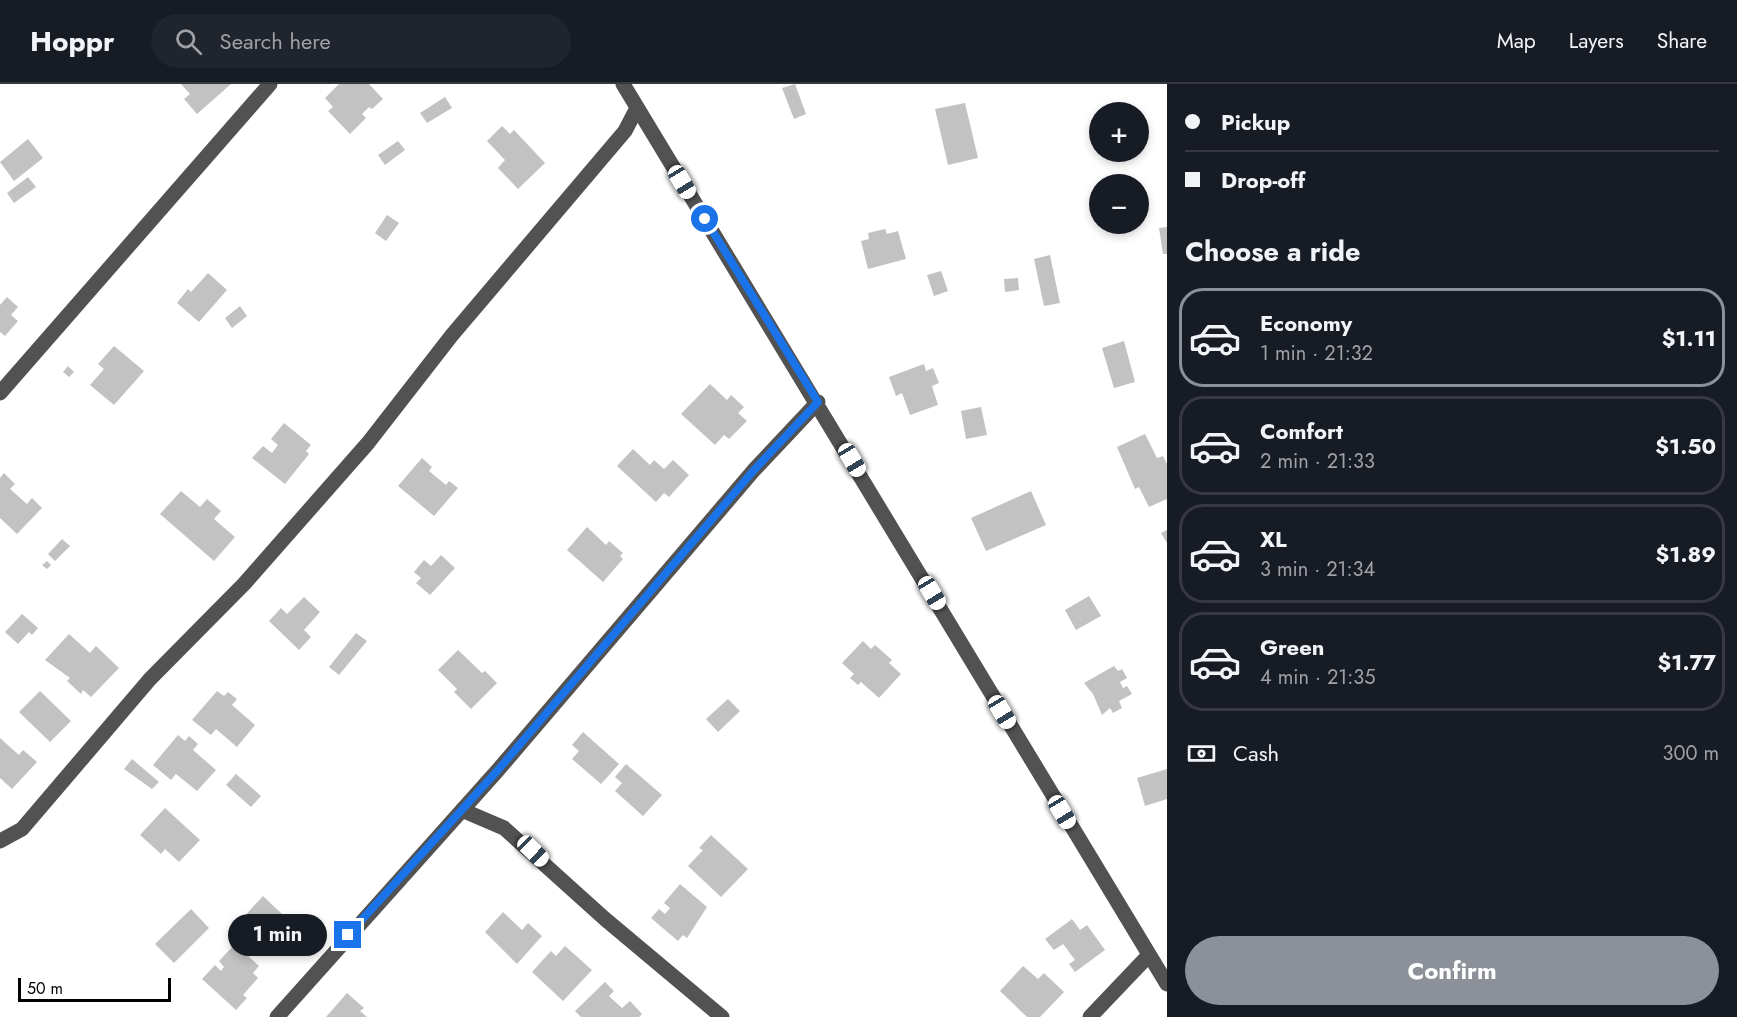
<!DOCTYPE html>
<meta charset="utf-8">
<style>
body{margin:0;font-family:Jost,sans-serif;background:#20242c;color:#f1f3f6;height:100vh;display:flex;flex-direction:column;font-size:22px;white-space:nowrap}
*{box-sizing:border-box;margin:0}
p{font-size:20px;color:#9ea1a6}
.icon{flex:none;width:33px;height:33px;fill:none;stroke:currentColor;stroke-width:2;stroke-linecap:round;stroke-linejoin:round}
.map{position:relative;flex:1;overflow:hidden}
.side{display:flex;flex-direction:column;background:#171b24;width:570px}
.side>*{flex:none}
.hud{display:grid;align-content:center;height:132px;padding:0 18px;background:#171b24}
.fabs{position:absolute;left:1089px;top:18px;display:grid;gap:12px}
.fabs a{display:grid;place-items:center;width:60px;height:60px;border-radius:50%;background:#171b24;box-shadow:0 3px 9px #0003;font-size:30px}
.scale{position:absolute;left:18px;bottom:15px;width:153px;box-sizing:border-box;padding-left:6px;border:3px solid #000;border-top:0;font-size:16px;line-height:21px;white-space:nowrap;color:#000;-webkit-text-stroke:4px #fff;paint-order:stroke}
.end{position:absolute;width:27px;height:27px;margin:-14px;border:8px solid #1a73e8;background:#fff;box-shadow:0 0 0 3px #fff}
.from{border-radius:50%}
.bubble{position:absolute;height:42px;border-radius:21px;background:#171b24;box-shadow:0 3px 9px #0003;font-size:20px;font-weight:700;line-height:42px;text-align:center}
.car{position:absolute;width:18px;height:36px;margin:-18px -9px;border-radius:8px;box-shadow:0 0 4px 2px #0007;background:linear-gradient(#fff 24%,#345 0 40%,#fff 0 76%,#345 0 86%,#fff 0)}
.hud b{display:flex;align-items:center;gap:21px;height:57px;font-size:22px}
.hud b+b{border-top:2px solid #363941}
.hud i{width:15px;height:15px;background:#f1f3f6}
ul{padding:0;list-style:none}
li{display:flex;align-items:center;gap:18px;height:99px;margin:0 12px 9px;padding:0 6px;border:3px solid #363941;border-radius:24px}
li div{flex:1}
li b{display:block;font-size:22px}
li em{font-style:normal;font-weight:700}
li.selected{border-color:#8c9099}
li>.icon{width:54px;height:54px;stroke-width:1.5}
h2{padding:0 18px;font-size:27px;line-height:72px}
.pay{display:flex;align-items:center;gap:15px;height:66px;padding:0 18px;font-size:22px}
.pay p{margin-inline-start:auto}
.cta{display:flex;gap:12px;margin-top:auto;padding:12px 18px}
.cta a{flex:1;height:69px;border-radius:36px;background:#8c9099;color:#fff;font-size:24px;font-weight:700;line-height:69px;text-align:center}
header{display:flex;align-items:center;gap:36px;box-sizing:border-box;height:84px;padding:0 30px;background:#171b24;border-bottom:2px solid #363941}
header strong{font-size:28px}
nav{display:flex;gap:33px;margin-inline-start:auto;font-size:21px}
.search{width:420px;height:54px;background:#20242c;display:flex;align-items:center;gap:15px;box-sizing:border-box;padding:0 21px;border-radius:33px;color:#9ea1a6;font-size:22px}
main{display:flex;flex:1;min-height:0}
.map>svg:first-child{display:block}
.building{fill:#c2c2c2}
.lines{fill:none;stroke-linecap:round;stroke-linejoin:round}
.minor{stroke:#525252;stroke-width:15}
.route{stroke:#1a73e8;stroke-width:8}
</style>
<header>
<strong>Hoppr</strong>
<div class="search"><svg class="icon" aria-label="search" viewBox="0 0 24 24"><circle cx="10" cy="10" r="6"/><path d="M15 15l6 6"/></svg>Search here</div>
<nav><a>Map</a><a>Layers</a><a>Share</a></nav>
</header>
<main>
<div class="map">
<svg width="1167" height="933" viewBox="0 0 1167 933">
<rect width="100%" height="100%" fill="#fff"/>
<!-- building -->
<path class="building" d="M181,0H231L197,30L184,15L190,10Z
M339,0H369L383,15L372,25L369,23L362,30L366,34L350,50L328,27L333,23L325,14Z
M795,0L806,30L794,35L782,4Z
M445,13L452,24L427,39L420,29Z
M965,19L978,74L948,81L935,25Z
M502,42L510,50L514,46L545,79L518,105L498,84L505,76L487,57Z
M28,55L43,74L14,97L0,78Z
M398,57L405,66L385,81L378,71Z
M28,93L36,103L14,119L7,109Z
M387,131L399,139L386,157L375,149Z
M1167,143V170H1163L1159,144Z
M885,145L887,150L898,147L906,175L868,185L861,157L869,155L868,149Z
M1050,171L1060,219L1044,222L1034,175Z
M941,187L948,207L934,212L927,191Z
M208,189L227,206L199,238L177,219L188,205L191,208Z
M1018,194L1019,206L1005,208L1004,195Z
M7,213L18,223L11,231L18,237L5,252L0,248V221Z
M240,222L247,232L232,244L225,234Z
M1124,257L1135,298L1114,304L1102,264Z
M114,262L144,287L114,321L90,301L104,285L98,280Z
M924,280L926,287L933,284L939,299L932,302L938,321L910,331L902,309L896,312L889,293Z
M68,282L74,288L69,293L63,288Z
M710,300L727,316L731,311L744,323L738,329L747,337L729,355L724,351L715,361L681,330Z
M981,323L987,351L966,355L961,327Z
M284,339L311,361L306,367L309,370L285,400L252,374L263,362L272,369L278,361L271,355Z
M1145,350L1157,374L1163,372L1167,380V415L1149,423L1139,403L1135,405L1117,363Z
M633,365L650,381L654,376L664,385L673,376L689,391L669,413L664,409L656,418L617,382Z
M422,374L432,383L429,387L446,401L449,397L458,404L434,432L398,402Z
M4,389L15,400L10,405L27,420L32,414L42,424L17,450L0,434V394Z
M181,407L200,423L207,415L221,427L214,435L235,453L214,477L160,430Z
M1031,407L1046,441L986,467L971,434Z
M587,443L606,461L609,457L623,469L620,472L623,475L603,498L567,466Z
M1167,446V459L1161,449Z
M62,455L70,462L55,477L48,470Z
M441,471L455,484L430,511L416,499L421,494L414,488L424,476L431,482Z
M47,477L51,481L47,485L42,481Z
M1089,512L1101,532L1076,546L1065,526Z
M304,513L320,528L304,546L311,553L299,566L269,537L281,524L287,530Z
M22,530L38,544L32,551L29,548L18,560L5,548Z
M356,549L367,557L339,591L329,583Z
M69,550L90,569L96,562L119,584L91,613L83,606L81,610L67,597L70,594L45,576Z
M863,557L871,565L875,561L892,576L889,579L901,590L879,614L861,598L858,601L850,594L854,590L842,579Z
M458,566L482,589L485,587L497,599L471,625L454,608L457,605L438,586Z
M1114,582L1118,587L1122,585L1127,594L1120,598L1123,604L1127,602L1132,610L1119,617L1122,624L1113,629L1110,624L1102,631L1093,610L1084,599Z
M40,607L71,637L50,658L19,628Z
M217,607L224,612L228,608L237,615L232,621L255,641L237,663L216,645L211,651L192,636Z
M728,615L740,627L718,648L706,635Z
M583,648L619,680L601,700L572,675L579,667L572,661Z
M178,651L185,657L189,652L198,660L193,666L216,686L197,707L176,690L171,696L153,681Z
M0,654L19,671L23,666L37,678L12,705L0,694Z
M132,675L159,698L152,705L124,685Z
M626,680L662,711L643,732L615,707L622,699L615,693Z
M1167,685V715L1145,722L1137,694Z
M236,690L261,712L251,723L226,701Z
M165,724L200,756L179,778L165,765L161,770L140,751Z
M711,751L748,785L721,813L688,782L703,766L699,764Z
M680,800L707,823L687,854L683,851L678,857L651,834L659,825L665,830L670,824L664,819Z
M263,812L300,847L278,871L240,837Z
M191,825L209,844L174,879L155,860Z
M503,828L522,846L528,839L542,852L517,880L485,848Z
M1072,835L1080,846L1087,841L1105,866L1075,888L1069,880L1075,876L1063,860L1054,866L1045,855Z
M235,860L259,882L253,889L258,894L243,911L247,914L236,926L202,895L215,881L221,887L224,883L219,877Z
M565,862L592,886L563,917L532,888L551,867L556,872Z
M1023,882L1038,895L1044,889L1064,908L1040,933H1027L1000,907Z
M605,898L614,907L609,912L622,924L630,917L642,930L639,933H581L575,927Z
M347,909L364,924L360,927L367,933H326Z"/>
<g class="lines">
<!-- minor -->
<path class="minor" d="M623,0L1167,900
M0,309L270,0
M462,726L504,744L605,835L722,933
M0,757L22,745L150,595L244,500L368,359L452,251L625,47L637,24
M277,933L498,686L754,386L818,318
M1090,933L1149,871"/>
</g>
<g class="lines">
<!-- route -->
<path class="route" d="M348,851L498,686L754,386L818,318L705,135"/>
</g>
</svg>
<div class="fabs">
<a>+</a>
<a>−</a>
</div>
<div class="scale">50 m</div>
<i class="end from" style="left:705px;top:135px"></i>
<i class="end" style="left:348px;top:851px"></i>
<div class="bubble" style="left:228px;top:830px;width:99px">1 min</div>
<i class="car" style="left:682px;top:98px;rotate:149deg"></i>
<i class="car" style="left:852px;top:376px;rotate:149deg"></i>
<i class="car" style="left:932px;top:509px;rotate:149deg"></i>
<i class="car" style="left:1002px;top:628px;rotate:149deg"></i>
<i class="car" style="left:1062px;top:728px;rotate:149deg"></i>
<i class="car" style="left:533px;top:767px;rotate:134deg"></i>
</div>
<section class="side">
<div class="hud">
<b><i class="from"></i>Pickup</b>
<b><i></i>Drop-off</b>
</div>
<h2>Choose a ride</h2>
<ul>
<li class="selected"><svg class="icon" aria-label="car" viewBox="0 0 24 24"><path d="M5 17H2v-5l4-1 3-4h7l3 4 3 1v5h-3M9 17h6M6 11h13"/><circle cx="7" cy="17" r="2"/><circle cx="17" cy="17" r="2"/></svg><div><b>Economy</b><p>1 min · 21:32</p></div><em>$1.11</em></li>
<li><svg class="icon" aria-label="car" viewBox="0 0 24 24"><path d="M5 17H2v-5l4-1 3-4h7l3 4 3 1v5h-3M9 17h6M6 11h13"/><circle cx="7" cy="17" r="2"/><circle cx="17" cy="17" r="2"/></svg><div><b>Comfort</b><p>2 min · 21:33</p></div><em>$1.50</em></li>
<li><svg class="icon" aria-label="car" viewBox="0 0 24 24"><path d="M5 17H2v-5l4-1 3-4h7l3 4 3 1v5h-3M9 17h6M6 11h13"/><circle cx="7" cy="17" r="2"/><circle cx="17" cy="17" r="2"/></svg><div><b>XL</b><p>3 min · 21:34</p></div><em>$1.89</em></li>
<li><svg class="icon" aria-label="car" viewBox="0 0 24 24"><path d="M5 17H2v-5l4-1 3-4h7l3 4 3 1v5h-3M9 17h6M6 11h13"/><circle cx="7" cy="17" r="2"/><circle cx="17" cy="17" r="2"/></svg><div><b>Green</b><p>4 min · 21:35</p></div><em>$1.77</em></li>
</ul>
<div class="pay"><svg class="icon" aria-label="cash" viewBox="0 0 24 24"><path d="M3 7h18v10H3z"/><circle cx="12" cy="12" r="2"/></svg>Cash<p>300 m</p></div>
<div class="cta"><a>Confirm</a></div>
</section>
</main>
